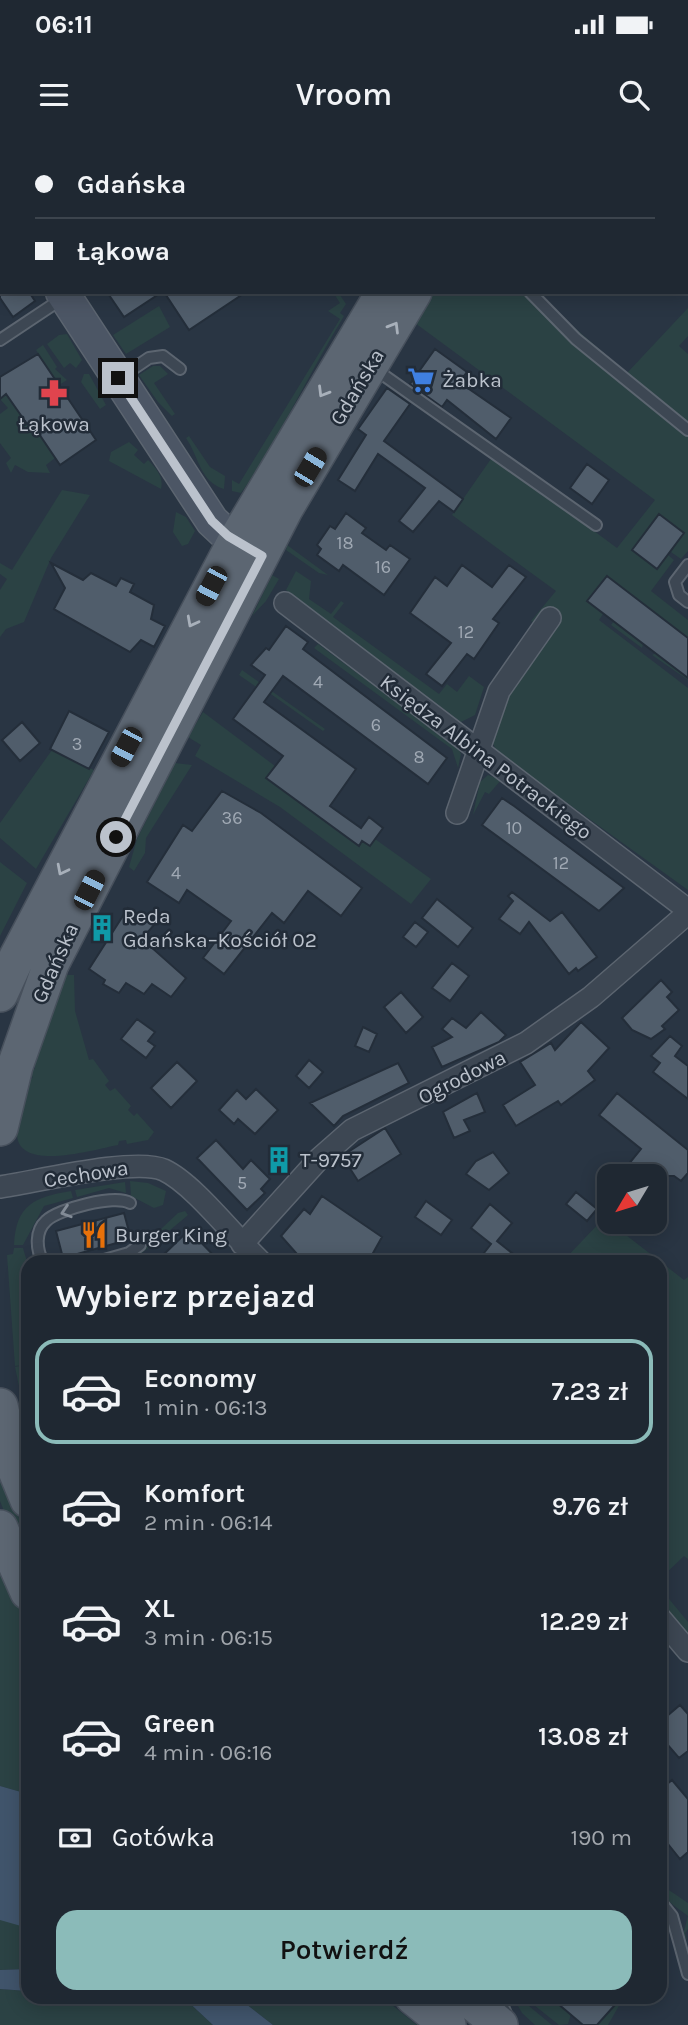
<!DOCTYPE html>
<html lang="pl">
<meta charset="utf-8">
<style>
body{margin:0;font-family:Karla,sans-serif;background:#2c343e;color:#f1f3f6;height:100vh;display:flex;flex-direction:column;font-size:26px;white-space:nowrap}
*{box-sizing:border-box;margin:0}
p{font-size:23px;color:#a1a6ac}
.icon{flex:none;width:38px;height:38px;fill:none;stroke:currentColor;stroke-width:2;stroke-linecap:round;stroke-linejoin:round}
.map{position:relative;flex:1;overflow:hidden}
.side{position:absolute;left:21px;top:1115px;width:646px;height:749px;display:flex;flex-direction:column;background:#1f2832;border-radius:21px;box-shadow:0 4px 18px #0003,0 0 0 2px #3c444d}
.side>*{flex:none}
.banner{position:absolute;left:0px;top:0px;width:690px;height:154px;box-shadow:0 4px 18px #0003,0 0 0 2px #3c444d;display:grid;align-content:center;height:154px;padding:0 35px;background:#1f2832}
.needle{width:46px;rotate:232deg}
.buttons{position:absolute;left:597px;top:1024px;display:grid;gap:14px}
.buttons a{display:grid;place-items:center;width:70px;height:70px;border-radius:14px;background:#1f2832;box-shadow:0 4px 18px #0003,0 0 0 2px #3c444d;font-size:35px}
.end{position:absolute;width:32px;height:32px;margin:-16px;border:9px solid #bbc2cc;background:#111;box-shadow:0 0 0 4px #111}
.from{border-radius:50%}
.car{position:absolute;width:21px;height:42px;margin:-21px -10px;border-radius:9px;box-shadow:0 0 5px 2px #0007;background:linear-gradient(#222 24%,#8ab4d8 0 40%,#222 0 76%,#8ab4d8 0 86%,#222 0)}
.banner b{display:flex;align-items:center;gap:24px;height:66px;font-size:26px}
.banner b+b{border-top:2px solid #3c444d}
.banner i{width:18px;height:18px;background:#f1f3f6}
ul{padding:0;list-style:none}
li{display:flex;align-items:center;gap:21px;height:105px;margin:0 14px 10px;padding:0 21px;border:4px solid transparent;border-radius:21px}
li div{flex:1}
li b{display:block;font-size:26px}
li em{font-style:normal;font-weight:600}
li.active{border-color:#8bbbb9}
li>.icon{width:63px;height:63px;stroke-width:1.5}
h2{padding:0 35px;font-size:32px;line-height:84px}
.pay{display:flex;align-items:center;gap:18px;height:77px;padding:0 35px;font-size:26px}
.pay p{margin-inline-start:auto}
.action{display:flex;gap:14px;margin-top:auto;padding:14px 35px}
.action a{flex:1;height:80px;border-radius:21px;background:#8bbbb9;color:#111;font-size:28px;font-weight:600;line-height:80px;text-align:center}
.status{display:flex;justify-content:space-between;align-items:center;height:49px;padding:0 35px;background:#1f2832;direction:ltr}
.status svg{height:19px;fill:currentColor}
header{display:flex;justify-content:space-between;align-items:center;height:91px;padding:0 35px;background:#1f2832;font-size:32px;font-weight:600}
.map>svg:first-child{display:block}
.green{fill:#2b4244}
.water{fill:#40546b}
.building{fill:#505d6b;stroke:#242e3a;stroke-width:2}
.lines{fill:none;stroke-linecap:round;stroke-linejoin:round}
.lane-casing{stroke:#5c6570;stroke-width:14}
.street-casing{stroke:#5c6570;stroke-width:24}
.secondary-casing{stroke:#5c6570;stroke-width:35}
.primary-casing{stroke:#47505c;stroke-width:38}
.lane{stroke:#3d4753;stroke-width:10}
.street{stroke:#3d4753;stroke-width:21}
.secondary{stroke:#4c5665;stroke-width:32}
.primary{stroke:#5c6672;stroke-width:35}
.oneway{stroke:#a8b0ba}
.oneway2{stroke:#828b96}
.route{stroke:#bbc2cc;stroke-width:9}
.labels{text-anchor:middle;stroke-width:5;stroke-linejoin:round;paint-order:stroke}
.number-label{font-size:18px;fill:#a0a9b4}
.poi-label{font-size:21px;fill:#bbc2cc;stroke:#222c38;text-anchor:start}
.street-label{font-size:21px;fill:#bbc2cc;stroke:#222c38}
</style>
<div class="status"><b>06:11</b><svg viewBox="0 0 49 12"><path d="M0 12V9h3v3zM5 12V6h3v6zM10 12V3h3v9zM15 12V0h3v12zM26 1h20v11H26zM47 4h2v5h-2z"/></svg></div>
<header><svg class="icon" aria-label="menu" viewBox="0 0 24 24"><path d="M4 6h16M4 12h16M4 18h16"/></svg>Vroom<svg class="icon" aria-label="search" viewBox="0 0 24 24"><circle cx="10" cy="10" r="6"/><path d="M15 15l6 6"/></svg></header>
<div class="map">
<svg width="688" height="1885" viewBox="0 0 688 1885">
<rect width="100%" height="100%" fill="#293543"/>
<!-- green -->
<path class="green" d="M333,152H338L346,164L340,173L344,176C308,235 280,297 241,353L232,351V340L239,344L340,179L328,171L340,163Z
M433,152H538L555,174L561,176L627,233L688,168V196L679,206L688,214V411L681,419L671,412L684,393L659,374L632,410L657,429L668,415L674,420L651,451L688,480V540L652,515L687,497L651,470L642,508L611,485L614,481L607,436L588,461L603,474L599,480L688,548V750L499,614L490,599L536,484L531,481L556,451L452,375L454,372L493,316L617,408L655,360L415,183Z
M159,166L170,187L126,214L113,195Z
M67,194L82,220L76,228L70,223L64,228L47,204L59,195Z
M43,205L57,227L55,229L67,240L59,245L36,210Z
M153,226H160L168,234L154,243L175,274L172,276L158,262L139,235Z
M84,234H89L106,265L100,269L81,242Z
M10,252L27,284L31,282L55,318L46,325L50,333L28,332L15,325L11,333L6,323L11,318L0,303V274L8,268L0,259Z
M189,296L210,327L225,336L224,349C200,342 199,317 186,298Z
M129,302L138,310L134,315L144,324L148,320C156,328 164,337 161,349L109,321L111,312Z
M62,350L90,355L51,418L24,482L6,489L0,497V450L7,439L0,434V423L12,430Z
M176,372L186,377L195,391L188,404L182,406L173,392Z
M287,405L328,435L319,433L286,410Z
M296,431L311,441L309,459L331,474L341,461L344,463L333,477L439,554L447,544L457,552L469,536L484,547L475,575L461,582L286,450Z
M272,435L279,439L266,461L252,476Z
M318,504L458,608L461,614L458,628L452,609L314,508Z
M242,530L325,589L323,591L268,552L265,553L239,535Z
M203,572L275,626L267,639L359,705L362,701L370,706L375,699L431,739L411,764L280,667L195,616L201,605L188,597Z
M52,610L94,630L36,729L0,698V683Z
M175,623L192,625L146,698L145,713L134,731L129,727L137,699Z
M488,635L501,640L489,654L485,652L473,675L480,642Z
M0,722L27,743L0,796Z
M66,835H74L75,871L89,920L93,919L109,941L105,945L110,951L115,948L131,966L128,970L134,976L137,973L154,992L148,1000L127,1004L126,1000L119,1001L118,1005C96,1009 15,1034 17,992C17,976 24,959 28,943L33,937L30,936L32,929H35L34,923Z
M130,1041L148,1043L166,1051L163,1065L154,1068L131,1056Z
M125,1042L126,1053L109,1048L77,1057L75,1050Z
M71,1051L73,1058L44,1066L23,1105H14C16,1064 35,1057 71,1051Z
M185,1071L188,1075L181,1081L131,1122H126L178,1073Z
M604,1078L684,1140L688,1137V1419L684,1416L660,1439V1122H562Z
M14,1108H23C26,1120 33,1131 24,1142L28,1146L25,1150L28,1153V1289L15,1227L24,1225L15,1226L7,1115L13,1114Z
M0,1338L28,1397V1430L0,1361Z
M0,1428L28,1487V1654L0,1646Z
M660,1448L688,1482V1498L660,1464Z
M0,1724L28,1741V1829L0,1830Z
M660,1744L688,1763V1789L685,1793L687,1800L683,1795L688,1776C677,1767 662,1760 660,1744Z
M0,1849L28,1851V1857H183L213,1885H0Z
M237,1857H382L417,1885H273Z
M513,1857H518L552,1885H535L522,1873Z
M524,1857H550L571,1874L568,1884L559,1885Z
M621,1857H624L608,1885H597Z"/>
<!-- water -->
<path class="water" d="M0,1646L28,1654V1788L0,1780Z
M28,1829V1851L0,1849V1830Z
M183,1857H237L273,1885H213Z"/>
<!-- building -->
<path class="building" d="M0,152H29L35,161L13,177L0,158Z
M107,152H162L124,177Z
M164,152H246L189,190Z
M435,209L467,232L459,242L511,278L496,299L447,260L442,267L410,244Z
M38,214L96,300L60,325L31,282L27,284L6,254L0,259V237Z
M387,248L410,264L384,301L463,359L454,372L439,361L413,392L399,381L425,348L378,314L355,351L338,340L366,295L358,289Z
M587,324L609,340L592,364L570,348Z
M346,373L366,388L362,393L386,410L390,405L410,419L384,455L343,425L339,431L317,415L321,409L317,405L330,386L335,389Z
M659,374L684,393L657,429L632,410Z
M51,423L83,440L91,433L116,446L121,438L134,444L130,452L154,465L151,479L165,486L154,507L141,500L130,512L54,469L65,448Z
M462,425L492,447L509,425L526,437L493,479L499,483L474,519L467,514L442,546L426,534L451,503L410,473L435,437L447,446Z
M607,436L688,498V538L587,461Z
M286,486L308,502L303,509L447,618L428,644L283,536L264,562L356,629L330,666L361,688L369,677L383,688L370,706L362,701L359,706L266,638L283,616L233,579L265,535L251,525L266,508L269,510Z
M69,571L109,592L89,629L50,609Z
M22,582L40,603L20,621L2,600Z
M222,651L261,673L362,748L341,776L308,751L284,783L272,773L224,834L203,818L231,781L187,750L179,763L147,742L183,685L192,691Z
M502,658L514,666L624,748L599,771L482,685Z
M512,752L550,781L562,772L597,817L578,831L576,828L569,834L529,782L520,794L499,779L513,761L508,756Z
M437,759L473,788L458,807L422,778Z
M128,768L154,785L142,799L186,838L171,857L152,844L144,854L126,843L119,853L103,844L105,840L89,829Z
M415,782L428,792L416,807L403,797Z
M452,823L469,836L450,861L432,848Z
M661,840L672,852L667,857L679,870L662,886L665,889L651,899L632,890L622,878Z
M401,852L423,877L406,893L384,867Z
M481,872L506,895L499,902L442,927L432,907L452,897L442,889L452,878L466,888Z
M137,879L155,892L148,901L155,906L146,918L121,899Z
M581,882L609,908L588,931L595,940L561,965L558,961L516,986L503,965L535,945L520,922L551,903L555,910Z
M363,887L377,894L369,912L355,906Z
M670,896L682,906L675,916L688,926V959L653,932L660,923L651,916Z
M309,920L323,932L309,948L296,936Z
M177,922L197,941L171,968L151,948Z
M398,923L409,943L343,976L334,986L310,963Z
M256,949L278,970L255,994L238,979L234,984L219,970L237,950L246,959Z
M477,953L485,972L464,980L470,991L454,998L443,972Z
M617,953L688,1010V1033L681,1041L674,1036H619L641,1009L599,975Z
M385,988L401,1014L358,1041L342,1016Z
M216,1000L243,1029L251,1020L270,1039L261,1049L265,1053L247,1070L197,1018Z
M493,1012L509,1033L489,1050L466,1034L476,1021Z
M576,1052L597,1069L587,1081L566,1064Z
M322,1056L382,1097L368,1122H304L281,1096L304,1069L310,1074Z
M426,1061L452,1080L441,1095L415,1077Z
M490,1064L512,1083L497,1101L523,1122H477L491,1104L471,1088Z
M124,1073L131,1099L63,1118L56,1091Z
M189,1090L220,1122H156Z
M680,1565L688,1574V1611L679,1618L660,1596V1582Z
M672,1640L688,1659V1712L680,1719L660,1694V1650Z
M550,1857H603L614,1866L597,1885H583Z"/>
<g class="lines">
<defs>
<path id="lane" d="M530,152L576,199L688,290
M0,200L63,158
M372,227L596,385
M121,237L149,218L163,216L180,229
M688,425L675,442L679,455L688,462
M43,1122C36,1109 35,1091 46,1081C58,1069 115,1054 130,1063
M97,1122L129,1113L140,1105
M660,1761L672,1776L688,1834
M499,1857L507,1876"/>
<path id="street" d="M285,463L688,770
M457,673L499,551L550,478
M0,1047C35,1042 135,1017 164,1030C194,1044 235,1098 261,1122
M242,1104L319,1019L352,990L526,903L591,857L688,773
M660,1478L688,1511"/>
<path id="secondary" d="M0,60L2,62
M62,152L212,381L228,396L256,412"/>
<path id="primary" d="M474,2L475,0
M506,2L507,0
M0,854L16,819L236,400L384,152
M0,988L15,926L51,824L285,369L414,152
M0,1266L16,1331L28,1360
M0,1388L28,1452
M413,1857L448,1885
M466,1857L500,1885"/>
</defs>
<!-- lane casing -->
<use href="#lane" class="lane-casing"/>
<!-- street casing -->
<use href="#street" class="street-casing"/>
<!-- secondary casing -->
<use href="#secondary" class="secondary-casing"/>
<!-- primary casing -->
<use href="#primary" class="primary-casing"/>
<!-- lane -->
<use href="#lane" class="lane"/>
<!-- street -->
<use href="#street" class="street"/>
<!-- secondary -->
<use href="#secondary" class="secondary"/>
<!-- primary -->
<use href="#primary" class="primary"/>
</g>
<!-- one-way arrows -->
<defs><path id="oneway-chevron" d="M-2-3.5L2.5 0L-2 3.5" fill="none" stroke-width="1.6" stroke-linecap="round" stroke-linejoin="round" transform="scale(1.75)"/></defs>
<g class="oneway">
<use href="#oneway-chevron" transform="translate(394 187) rotate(-59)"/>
<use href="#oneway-chevron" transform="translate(323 252) rotate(121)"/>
<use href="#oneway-chevron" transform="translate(192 482) rotate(118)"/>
<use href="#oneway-chevron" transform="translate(62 730) rotate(117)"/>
</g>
<use class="oneway2" href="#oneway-chevron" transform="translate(66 1072) rotate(162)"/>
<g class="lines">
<!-- route -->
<path class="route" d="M116,697L262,416L228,396L212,381L118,238"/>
</g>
<!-- icons -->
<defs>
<symbol id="supermarket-bare" viewBox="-9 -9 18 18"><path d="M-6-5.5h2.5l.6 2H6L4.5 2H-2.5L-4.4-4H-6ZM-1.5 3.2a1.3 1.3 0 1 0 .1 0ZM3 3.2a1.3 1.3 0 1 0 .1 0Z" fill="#3f7fe0" stroke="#222c38" stroke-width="2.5" paint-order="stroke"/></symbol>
<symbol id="pharmacy-bare" viewBox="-9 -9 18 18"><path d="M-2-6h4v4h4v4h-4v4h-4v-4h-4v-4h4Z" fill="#e0444e" stroke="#222c38" stroke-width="2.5" paint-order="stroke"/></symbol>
<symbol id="building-bare" viewBox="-9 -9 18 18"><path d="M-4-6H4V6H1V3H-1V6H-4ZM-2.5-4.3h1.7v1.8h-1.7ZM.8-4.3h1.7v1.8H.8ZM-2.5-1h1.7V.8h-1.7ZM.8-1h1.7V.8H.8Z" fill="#0f9aa8" stroke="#222c38" stroke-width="2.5" paint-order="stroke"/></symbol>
<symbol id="restaurant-bare" viewBox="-9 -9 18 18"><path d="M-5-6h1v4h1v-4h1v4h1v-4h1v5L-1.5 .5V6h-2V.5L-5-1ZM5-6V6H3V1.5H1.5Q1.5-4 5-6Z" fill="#e8710a" stroke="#222c38" stroke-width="2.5" paint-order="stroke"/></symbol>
</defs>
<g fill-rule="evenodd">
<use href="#supermarket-bare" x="402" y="221" width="38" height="38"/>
<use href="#pharmacy-bare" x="35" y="234" width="38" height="38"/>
<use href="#building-bare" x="83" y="769" width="38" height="38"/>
<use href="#building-bare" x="260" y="1001" width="38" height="38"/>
<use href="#restaurant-bare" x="75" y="1076" width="38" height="38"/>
</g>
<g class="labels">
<!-- number labels -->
<g class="number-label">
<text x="345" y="409">18</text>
<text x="383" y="433">16</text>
<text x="466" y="498">12</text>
<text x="318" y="548">4</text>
<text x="376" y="591">6</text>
<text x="77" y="610">3</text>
<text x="419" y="623">8</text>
<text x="232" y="684">36</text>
<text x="514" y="694">10</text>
<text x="561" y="729">12</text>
<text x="176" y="739">4</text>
<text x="242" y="1049">5</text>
</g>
<!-- poi labels -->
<g class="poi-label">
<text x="442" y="247">Żabka</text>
<text x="54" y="291" text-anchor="middle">Łąkowa</text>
<text x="123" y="783">Reda<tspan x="123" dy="24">Gdańska–Kościół 02</tspan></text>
<text x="300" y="1027">T-9757</text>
<text x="115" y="1102">Burger King</text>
</g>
<!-- street labels -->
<g class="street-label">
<text transform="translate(357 247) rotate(-59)" y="7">Gdańska</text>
<text transform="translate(486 617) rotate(37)" y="7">Księdza Albina Potrackiego</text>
<text transform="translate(55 823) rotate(-66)" y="7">Gdańska</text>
<text transform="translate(462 937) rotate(-27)" y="7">Ogrodowa</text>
<text transform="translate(86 1034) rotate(-9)" y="7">Cechowa</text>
</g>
</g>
</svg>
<div class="buttons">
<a><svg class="needle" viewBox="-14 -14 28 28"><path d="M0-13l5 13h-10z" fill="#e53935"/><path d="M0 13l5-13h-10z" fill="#a1a6ac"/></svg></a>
</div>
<i class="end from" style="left:116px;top:697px"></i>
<i class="end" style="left:118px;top:238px"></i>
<i class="car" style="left:310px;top:327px;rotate:31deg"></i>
<i class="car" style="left:211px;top:446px;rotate:208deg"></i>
<i class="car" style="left:126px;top:607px;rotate:208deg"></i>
<i class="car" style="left:89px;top:750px;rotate:27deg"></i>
<div class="banner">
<b><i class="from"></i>Gdańska</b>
<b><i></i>Łąkowa</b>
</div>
<section class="side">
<h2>Wybierz przejazd</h2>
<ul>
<li class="active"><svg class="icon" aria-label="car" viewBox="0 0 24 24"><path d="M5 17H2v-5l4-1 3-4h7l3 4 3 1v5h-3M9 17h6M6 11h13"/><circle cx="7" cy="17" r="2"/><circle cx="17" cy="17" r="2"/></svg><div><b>Economy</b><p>1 min · 06:13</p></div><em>7.23 zł</em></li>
<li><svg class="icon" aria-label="car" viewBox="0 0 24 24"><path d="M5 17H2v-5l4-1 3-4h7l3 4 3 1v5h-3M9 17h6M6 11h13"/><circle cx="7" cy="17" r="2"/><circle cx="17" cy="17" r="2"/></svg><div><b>Komfort</b><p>2 min · 06:14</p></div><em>9.76 zł</em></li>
<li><svg class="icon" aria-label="car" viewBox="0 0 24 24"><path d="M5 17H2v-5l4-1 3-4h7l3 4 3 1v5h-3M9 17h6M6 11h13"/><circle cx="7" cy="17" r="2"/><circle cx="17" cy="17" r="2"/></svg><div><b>XL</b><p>3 min · 06:15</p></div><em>12.29 zł</em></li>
<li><svg class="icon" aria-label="car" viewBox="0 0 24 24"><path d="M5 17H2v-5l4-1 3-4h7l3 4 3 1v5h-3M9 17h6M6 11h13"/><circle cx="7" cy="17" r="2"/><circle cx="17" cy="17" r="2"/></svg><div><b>Green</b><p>4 min · 06:16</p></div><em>13.08 zł</em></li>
</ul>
<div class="pay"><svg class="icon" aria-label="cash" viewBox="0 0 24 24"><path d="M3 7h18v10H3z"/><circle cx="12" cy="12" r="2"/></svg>Gotówka<p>190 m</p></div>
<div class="action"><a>Potwierdź</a></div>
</section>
</div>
